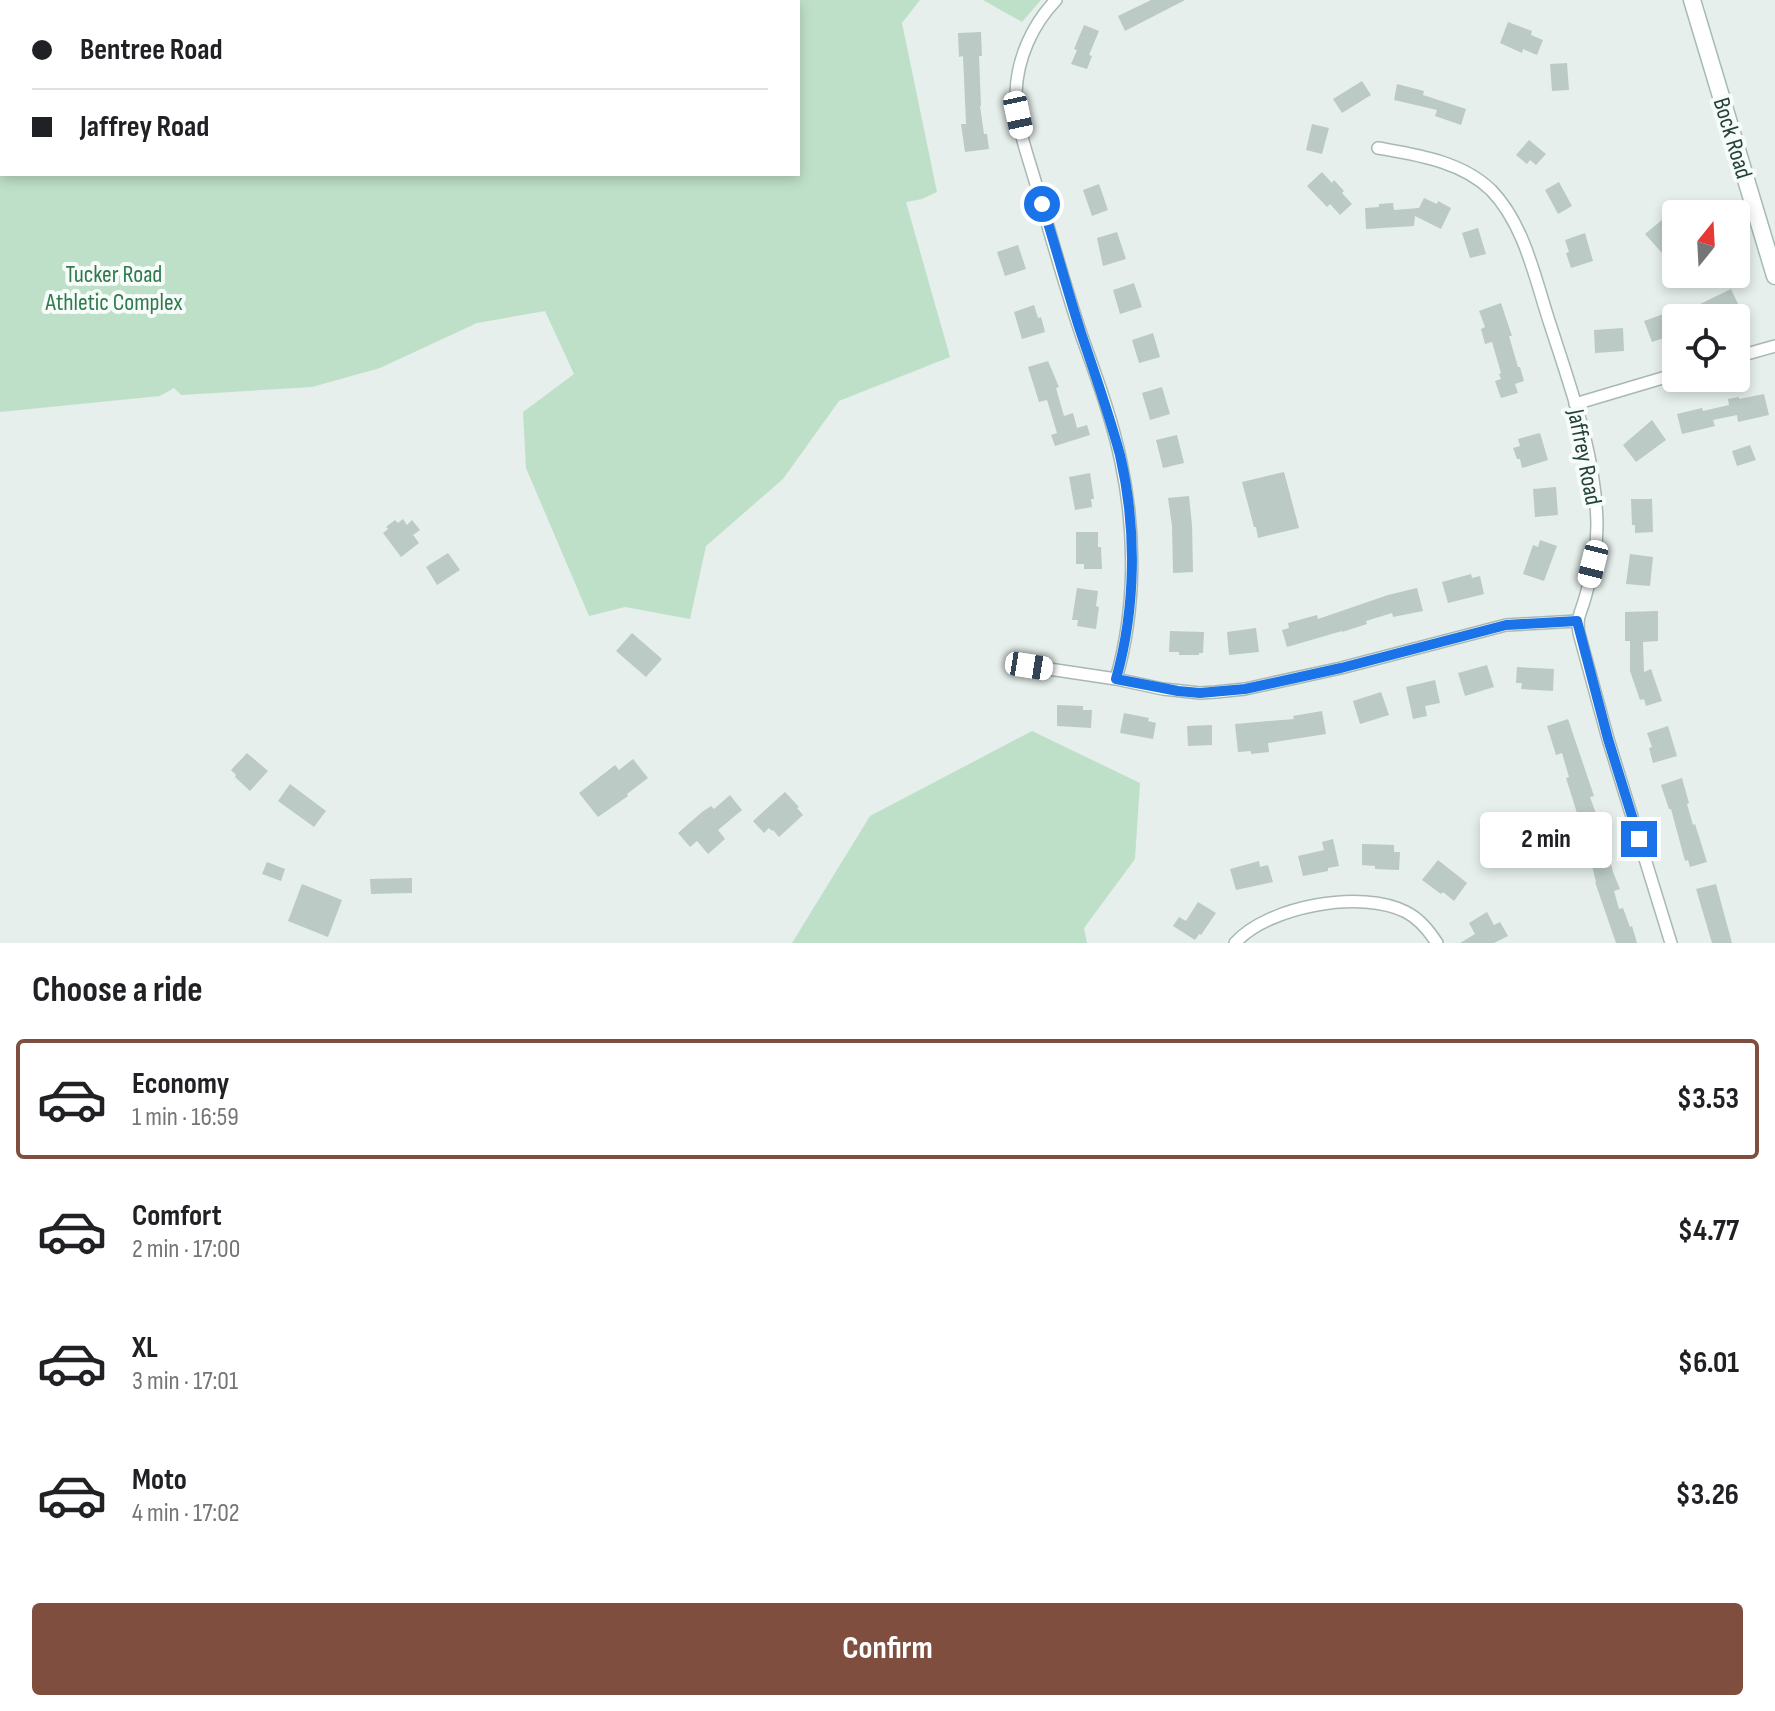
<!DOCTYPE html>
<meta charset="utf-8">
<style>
body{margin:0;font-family:"Sofia Sans Condensed",sans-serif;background:#f2f2f2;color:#202124;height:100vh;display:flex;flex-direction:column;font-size:30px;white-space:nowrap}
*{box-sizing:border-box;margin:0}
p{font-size:26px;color:#757577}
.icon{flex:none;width:44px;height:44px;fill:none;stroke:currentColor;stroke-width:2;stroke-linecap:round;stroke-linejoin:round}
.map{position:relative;height:943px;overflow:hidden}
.drawer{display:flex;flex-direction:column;background:#fff;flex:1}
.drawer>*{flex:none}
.top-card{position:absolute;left:0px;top:0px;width:800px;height:176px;box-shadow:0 4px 12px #0003;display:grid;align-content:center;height:176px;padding:0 32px;background:#fff}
.needle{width:52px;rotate:18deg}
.buttons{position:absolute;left:1662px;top:200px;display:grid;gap:16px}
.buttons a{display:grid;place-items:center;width:88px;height:88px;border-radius:8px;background:#fff;box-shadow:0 4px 12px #0003;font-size:40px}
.end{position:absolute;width:36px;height:36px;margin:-18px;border:10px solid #1a73e8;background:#fff;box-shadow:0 0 0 4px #fff}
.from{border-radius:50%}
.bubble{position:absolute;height:56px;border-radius:8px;background:#fff;box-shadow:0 4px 12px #0003;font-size:26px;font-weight:700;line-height:56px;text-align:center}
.car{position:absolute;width:24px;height:48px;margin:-24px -12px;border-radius:10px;box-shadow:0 0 6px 2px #0007;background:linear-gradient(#fff 24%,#345 0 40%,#fff 0 76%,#345 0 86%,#fff 0)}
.top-card b{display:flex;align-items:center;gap:28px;height:76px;font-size:30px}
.top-card b+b{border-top:2px solid #e0e0e0}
.top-card i{width:20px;height:20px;background:#202124}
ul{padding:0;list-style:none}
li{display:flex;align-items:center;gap:24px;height:120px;margin:0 16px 12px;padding:0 16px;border:4px solid transparent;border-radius:8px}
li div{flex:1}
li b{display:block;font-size:30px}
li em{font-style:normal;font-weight:700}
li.selected{border-color:#7f4e3f}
li>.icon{width:72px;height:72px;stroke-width:1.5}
h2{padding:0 32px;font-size:36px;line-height:96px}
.cta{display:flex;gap:16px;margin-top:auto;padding:16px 32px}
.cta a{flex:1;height:92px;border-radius:8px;background:#7f4e3f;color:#fff;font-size:32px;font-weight:700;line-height:92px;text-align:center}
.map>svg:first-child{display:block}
.green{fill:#bfe0c8;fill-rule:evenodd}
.building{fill:#bbcac4}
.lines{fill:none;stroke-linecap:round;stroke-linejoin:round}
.street-casing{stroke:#a8b8b2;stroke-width:14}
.secondary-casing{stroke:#a4bbb3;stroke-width:19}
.street{stroke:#fff;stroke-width:11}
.secondary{stroke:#fff;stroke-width:16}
.route{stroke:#1a73e8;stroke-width:10}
.labels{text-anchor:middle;stroke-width:8;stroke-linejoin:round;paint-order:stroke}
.street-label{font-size:24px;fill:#24423a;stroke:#f7fbf9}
.park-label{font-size:24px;fill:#2d7a4b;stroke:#f7fbf9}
</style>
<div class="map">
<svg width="1775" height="943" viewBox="0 0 1775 943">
<rect width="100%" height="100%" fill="#e6efeb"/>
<!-- green -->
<path class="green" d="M0,0H920L902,23L937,192L922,199L906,202L950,357L839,401L783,479L706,546L690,619L625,607L589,616L526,468L523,412L574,374L545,311L477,323L380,368L312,387L181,395L174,388L160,396L0,412ZM798,2V174H2V2Z
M983,0H1041L1022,22Z
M1032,731L1140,783L1135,859L1084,928L1087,943H792L870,816Z"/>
<!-- building -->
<path class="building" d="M1151,0H1185L1125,31L1118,16Z
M1508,22L1532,31L1531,35L1543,40L1537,55L1523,49L1522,53L1500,43Z
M1084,25L1099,31L1089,55L1092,56L1087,69L1071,64L1077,50L1074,49Z
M981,32L982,56H979L981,106H980L984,134H987L989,149L965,152L961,124H966L963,56L959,57L958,33Z
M1567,63L1569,90L1552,91L1550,64Z
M1362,81L1371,95L1342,113L1333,99Z
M1397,84L1424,91L1423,95L1466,109L1461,125L1435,116L1437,110L1394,100Z
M1312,124L1329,128L1322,154L1306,150Z
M1529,140L1546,154L1536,165L1530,160L1527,164L1516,155Z
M1322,172L1332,183L1334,180L1344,191L1342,193L1352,204L1340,215L1330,204L1327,207L1307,186Z
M1559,182L1572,206L1558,214L1545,190Z
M1099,184L1108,210L1092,216L1083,190Z
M1424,198L1437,204L1438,201L1451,208L1441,229L1415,216L1414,226L1366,229L1365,208L1379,207V204L1393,203L1394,210L1419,208Z
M1663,219L1676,234V240L1662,253L1645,234Z
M1478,228L1486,254L1470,258L1462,233Z
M1117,232L1126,259L1103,266L1097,238Z
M1585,233L1593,261L1571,268L1566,253L1569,252L1565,240Z
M1018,245L1026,269L1005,276L997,252Z
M1134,283L1142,307L1120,314L1113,290Z
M1731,289L1740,308L1718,318H1676V334L1652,342L1644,321L1672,311L1674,316L1696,308V306Z
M1501,303L1512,336H1509L1518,367H1520L1524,381L1515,384L1518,393L1501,398L1495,381L1501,379L1499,374L1501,373L1492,342L1485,344L1481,329L1485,327L1479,311Z
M1034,305L1038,318L1041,317L1045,332L1022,339L1014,312Z
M1623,328L1624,351L1595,353L1594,330Z
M1153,333L1160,357L1139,363L1132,340Z
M1048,361L1059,387L1056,388L1064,416L1073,413L1077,428L1087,425L1090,435L1055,446L1051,435L1057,433L1047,400L1039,402L1028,367Z
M1162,387L1170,414L1150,420L1142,393Z
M1764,394L1769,415L1738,422L1737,415L1713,420L1715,426L1682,434L1677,414L1702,408L1703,411L1729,405L1728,399L1739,397V399Z
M1652,420L1666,440L1636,462L1623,445Z
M1540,433L1548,460L1522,468L1520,459H1517L1513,448L1520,446L1518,439Z
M1177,435L1184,463L1163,468L1156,440Z
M1750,445L1756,460L1737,466L1732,451Z
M1284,472L1299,528L1258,538L1256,527H1254L1242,482Z
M1090,473L1094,499H1091L1092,507L1075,510L1069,477Z
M1556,487L1558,515L1535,517L1533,489Z
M1189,496L1192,525L1193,572L1173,573L1172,526L1168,498Z
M1631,499H1652L1653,532L1635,533V525H1632Z
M403,519L407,525L412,520L420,530L413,535L419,543L401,557L383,533L388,529L386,527L395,520L398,523Z
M1076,532H1098V547H1101L1102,569H1084V564H1076Z
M1540,540L1557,546L1544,581L1523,574L1533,545L1538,547Z
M448,553L460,570L437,585L426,567Z
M1630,554L1653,557L1650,586L1626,584Z
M1471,574L1472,578L1480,576L1484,594L1448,603L1442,582Z
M1077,588L1098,591L1096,606L1099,607L1096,629L1077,626L1078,620H1072Z
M1417,588L1423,611L1393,617L1392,613L1366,621L1367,624L1342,632V631L1287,647L1282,630L1289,628L1288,623L1317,615L1318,619L1388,595Z
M1658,611V641L1643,642L1644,672L1651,669L1662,701L1646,706L1644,699L1640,700L1630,671V641H1625V612Z
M1256,628L1259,652L1229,655L1227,632Z
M1170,631L1204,632L1203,653H1199V655H1179V652H1169Z
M632,633L662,659L646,677L616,651Z
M1487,665L1494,687L1465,696L1458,673Z
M1517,667L1554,669L1553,691L1521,689L1522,683H1516Z
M1435,680L1440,703L1425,706L1427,716L1413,719L1406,687Z
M1381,692L1389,715L1360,724L1353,701Z
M1057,705L1083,706V710H1092L1091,728L1057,726Z
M1322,711L1326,734L1268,743L1269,752L1251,754V751L1238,752L1235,724L1294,719L1293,716Z
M1124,713L1149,718L1148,721L1156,723L1153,739L1120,733Z
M1568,719L1594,796L1590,797L1605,839L1613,872L1620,889L1614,891L1619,909L1623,908L1630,927L1632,926L1637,943H1616L1595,882H1596L1590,857L1586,858L1579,830L1582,829L1566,778L1569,777L1562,753L1556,755L1547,726Z
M1212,725V745L1188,746L1187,726Z
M1668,726L1677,756L1653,763L1649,748L1652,747L1647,733Z
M247,753L268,771L250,791L235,777L236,775L231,770Z
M633,759L648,778L627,794L628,796L598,817L579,793L615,765L619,770Z
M1682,778L1689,803L1687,804L1693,825L1695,824L1707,862L1690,867L1688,860L1685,861L1671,809H1669L1661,785Z
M290,784L326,811L314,827L278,801Z
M785,792L799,807L797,808L803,815L779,837L773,830L772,831L769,828L764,833L753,821Z
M730,795L742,810L718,830L725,839L708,854L697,841L690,847L678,833L702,812L711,806L714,809Z
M1333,839L1339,866L1328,868V871L1303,876L1298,856L1324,850L1322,842Z
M1362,844L1394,845V852H1400L1399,870L1375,869V866L1362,865Z
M1438,860L1467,883L1454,901L1443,892L1441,894L1422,880Z
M1259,861L1260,867L1268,865L1273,882L1236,890L1230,869Z
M267,862L285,869L281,881L262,874Z
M412,878V893L371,894L370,879Z
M302,884L342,900L328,937L288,921Z
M1716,884L1732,943H1712L1696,889Z
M1198,902L1216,913L1201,935L1199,934L1195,940L1173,926L1179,917L1186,921Z
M1487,912L1494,925L1500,922L1508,936L1494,943H1460L1475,934L1469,923Z"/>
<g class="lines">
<defs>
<path id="street" d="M1056,0C1032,25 1017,59 1016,93C1015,125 1029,158 1037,188C1051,237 1065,286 1081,334C1096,376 1112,418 1121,462C1136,533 1136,609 1116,679
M1378,148C1417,155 1461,161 1491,190C1525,225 1535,279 1550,324C1571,389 1596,456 1597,525C1597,550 1592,575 1585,598C1581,613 1576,617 1579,633L1608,739L1671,943
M1736,357L1775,346
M1575,404L1676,374
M1029,666L1116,679L1163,689L1200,693L1216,692L1245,689L1341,668L1506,625L1577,621
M1235,943C1268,906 1362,889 1406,912C1420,919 1429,931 1437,943"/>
<path id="secondary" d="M1692,0L1775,276"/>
</defs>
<!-- street casing -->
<use href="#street" class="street-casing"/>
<!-- secondary casing -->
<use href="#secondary" class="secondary-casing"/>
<!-- street -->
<use href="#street" class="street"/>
<!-- secondary -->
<use href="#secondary" class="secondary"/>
</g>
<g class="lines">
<!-- route -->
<path class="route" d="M1042,204C1056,247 1067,290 1081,333C1095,374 1109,414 1120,455C1137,528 1136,608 1116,679L1178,691L1200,693L1245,689L1341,668L1506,625L1577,621L1608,739L1639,839"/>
</g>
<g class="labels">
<!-- street labels -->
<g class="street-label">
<text transform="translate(1733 138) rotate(73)" y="8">Bock Road</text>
<text transform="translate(1585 457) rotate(79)" y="8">Jaffrey Road</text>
</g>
<!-- park labels -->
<g class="park-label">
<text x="114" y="282">Tucker Road<tspan x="114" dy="28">Athletic Complex</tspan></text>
</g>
</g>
</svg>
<div class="buttons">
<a><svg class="needle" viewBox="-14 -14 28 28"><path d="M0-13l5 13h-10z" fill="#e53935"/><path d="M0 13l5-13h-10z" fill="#757577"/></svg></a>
<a><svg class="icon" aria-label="locate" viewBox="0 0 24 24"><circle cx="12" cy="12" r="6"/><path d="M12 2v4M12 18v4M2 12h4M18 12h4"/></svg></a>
</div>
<i class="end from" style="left:1042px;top:204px"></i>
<i class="end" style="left:1639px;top:839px"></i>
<div class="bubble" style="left:1480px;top:812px;width:132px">2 min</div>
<i class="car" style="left:1018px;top:115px;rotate:168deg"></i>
<i class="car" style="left:1593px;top:564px;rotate:194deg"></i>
<i class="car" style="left:1029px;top:666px;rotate:99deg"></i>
<div class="top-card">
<b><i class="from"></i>Bentree Road</b>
<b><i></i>Jaffrey Road</b>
</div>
</div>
<section class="drawer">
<h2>Choose a ride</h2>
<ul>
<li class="selected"><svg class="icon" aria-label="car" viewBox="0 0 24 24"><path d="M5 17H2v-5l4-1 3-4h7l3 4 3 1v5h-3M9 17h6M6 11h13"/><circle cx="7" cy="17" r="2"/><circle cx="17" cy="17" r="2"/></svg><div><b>Economy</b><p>1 min · 16:59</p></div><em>$3.53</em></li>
<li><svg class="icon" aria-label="car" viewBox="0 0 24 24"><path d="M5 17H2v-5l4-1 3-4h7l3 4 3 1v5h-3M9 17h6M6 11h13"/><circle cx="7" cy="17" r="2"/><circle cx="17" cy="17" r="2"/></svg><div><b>Comfort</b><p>2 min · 17:00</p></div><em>$4.77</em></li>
<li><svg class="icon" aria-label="car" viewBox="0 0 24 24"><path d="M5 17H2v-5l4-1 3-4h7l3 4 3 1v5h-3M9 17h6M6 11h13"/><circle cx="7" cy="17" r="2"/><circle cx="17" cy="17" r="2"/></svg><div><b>XL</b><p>3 min · 17:01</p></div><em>$6.01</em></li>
<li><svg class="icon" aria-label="car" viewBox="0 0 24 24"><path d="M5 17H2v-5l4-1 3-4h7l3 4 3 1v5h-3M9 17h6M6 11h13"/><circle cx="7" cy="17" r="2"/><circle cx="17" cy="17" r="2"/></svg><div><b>Moto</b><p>4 min · 17:02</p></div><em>$3.26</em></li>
</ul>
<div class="cta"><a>Confirm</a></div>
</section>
